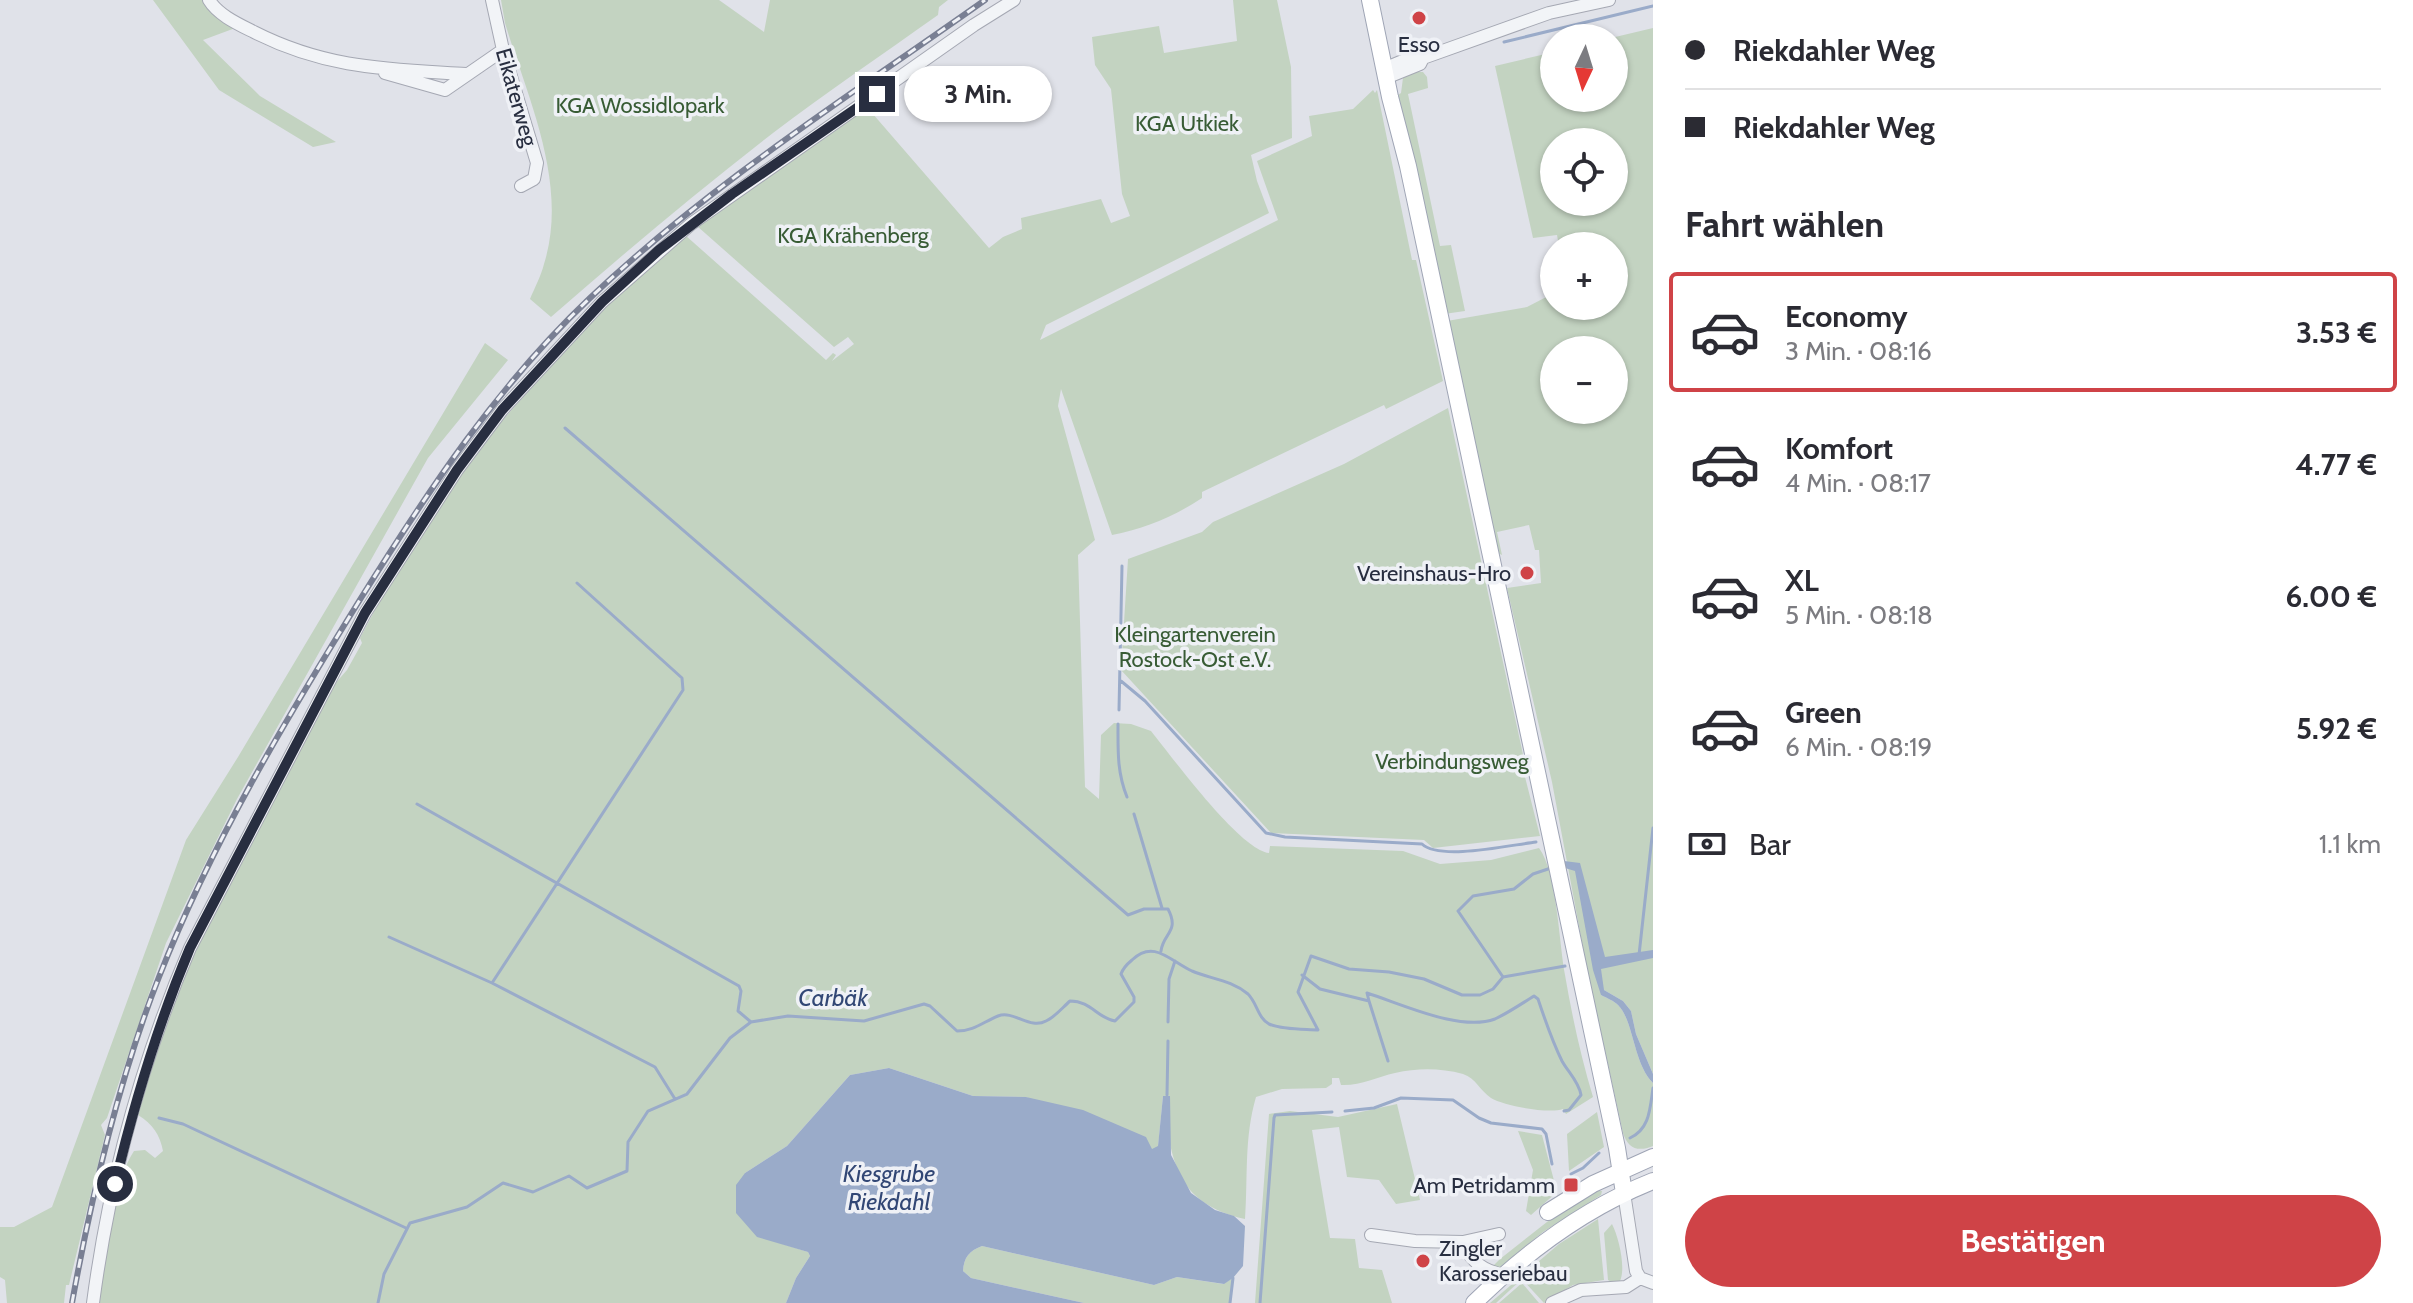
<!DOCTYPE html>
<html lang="de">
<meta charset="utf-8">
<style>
body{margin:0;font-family:Cabin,sans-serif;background:#f2f2f3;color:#2b2b33;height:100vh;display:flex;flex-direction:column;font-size:30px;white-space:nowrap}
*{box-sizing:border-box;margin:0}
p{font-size:26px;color:#7c7c81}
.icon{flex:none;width:44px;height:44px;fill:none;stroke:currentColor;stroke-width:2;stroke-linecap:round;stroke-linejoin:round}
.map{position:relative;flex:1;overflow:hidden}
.details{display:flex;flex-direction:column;background:#fff;width:760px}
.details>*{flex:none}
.hud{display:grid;align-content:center;height:176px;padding:0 32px;background:#fff}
.needle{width:52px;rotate:184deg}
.controls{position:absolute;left:1540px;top:24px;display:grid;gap:16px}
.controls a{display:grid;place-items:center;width:88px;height:88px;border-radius:50%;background:#fff;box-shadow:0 2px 6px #0004;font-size:40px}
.end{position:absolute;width:36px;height:36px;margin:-18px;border:10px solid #282e40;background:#fff;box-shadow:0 0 0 4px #fff}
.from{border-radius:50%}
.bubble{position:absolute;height:56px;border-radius:28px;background:#fff;box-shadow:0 2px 6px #0004;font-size:26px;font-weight:800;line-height:56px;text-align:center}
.hud b{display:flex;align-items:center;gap:28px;height:76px;font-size:30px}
.hud b+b{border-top:2px solid #e1e1e2}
.hud i{width:20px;height:20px;background:#2b2b33}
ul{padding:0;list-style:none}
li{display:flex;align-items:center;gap:24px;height:120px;margin:0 16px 12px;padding:0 16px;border:4px solid transparent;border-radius:8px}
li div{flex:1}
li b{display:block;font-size:30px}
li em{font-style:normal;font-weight:800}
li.on{border-color:#cf4347}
li>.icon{width:72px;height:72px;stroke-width:1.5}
h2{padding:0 32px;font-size:36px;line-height:96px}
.pay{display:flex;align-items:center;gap:20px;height:88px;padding:0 32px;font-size:30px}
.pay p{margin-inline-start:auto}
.button{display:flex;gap:16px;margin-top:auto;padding:16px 32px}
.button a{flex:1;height:92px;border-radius:48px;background:#cf4347;color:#fff;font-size:32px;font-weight:800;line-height:92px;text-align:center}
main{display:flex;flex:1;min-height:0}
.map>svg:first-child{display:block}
.green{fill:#c3d3c1;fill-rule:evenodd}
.water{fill:#9aabc9}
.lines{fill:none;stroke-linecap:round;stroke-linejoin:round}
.stream{stroke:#9aabc9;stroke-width:3}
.minor-casing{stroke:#a5a8b3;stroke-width:14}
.major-casing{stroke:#9fa5b5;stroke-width:18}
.minor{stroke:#f2f4f7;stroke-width:12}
.major{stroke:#fff;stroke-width:16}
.rail-casing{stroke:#797f93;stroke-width:6}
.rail{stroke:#eff1f6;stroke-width:3;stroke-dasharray:9;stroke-linecap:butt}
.route{stroke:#282e40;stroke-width:10}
.poi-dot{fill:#cf4347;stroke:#eff1f6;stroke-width:3}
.labels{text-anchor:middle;stroke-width:7;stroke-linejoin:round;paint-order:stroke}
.poi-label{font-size:22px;fill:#282e40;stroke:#eff1f6;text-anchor:end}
.street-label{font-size:22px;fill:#282e40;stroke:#eff1f6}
.park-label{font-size:22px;fill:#385c35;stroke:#eff1f6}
.water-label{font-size:24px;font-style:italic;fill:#324775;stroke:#eff1f6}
</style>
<main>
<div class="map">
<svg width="1653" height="1303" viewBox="0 0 1653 1303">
<rect width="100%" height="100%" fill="#e0e2e9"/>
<!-- green -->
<path class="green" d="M153,0H209L238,27L203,40L260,96L336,142L313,147L219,90Z
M501,0H719L764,32L770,0H948L939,7L938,15C883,54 827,92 773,133C697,192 623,254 551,317L530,299C535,287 541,276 544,264C569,184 528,99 505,23Z
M1233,0H1277L1291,67L1292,138L1251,155L1257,181L1269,213L1046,325L1040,340L1278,220L1257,161L1312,136L1309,116L1353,109L1373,90L1375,93L1377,90L1412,260H1416L1443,381L1386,409L1384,405L1202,492V498C1175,516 1144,529 1112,535L1061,389L1058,406L1095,540L1078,555L1085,787L1099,799L1101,735L1114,723L1131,724L1151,731C1172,757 1240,850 1269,853L1270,846L1403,851L1440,864L1491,860L1539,848C1557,872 1559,943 1565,975C1572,1016 1581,1057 1593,1097L1566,1114L1563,1109C1549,1114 1504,1106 1491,1098C1480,1091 1476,1078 1463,1074C1440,1068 1418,1068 1395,1073C1377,1077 1360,1086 1341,1085L1339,1078H1332V1084L1326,1088L1282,1089L1256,1097C1244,1138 1248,1177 1245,1219C1174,1203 1171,1159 1163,1096L1158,1147L1152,1150L1026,1097L973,1096L889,1068L850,1075L787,1146L745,1173L757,1236L808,1252L810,1256L796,1278L786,1303H100C102,1261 111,1186 134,1151L145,1150L155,1158L163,1151C160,1135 153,1124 138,1115L146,1079L184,977L205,930L333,686L347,670L362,643L360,638L386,589L454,484L499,424L597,314L685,235L826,360L833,353L836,355L832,361L854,344L848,337L834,347L697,226L866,106L989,248L1003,237L1022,229L1021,218L1101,199L1111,223L1130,216L1122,194L1111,89L1095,65L1092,37L1159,26L1164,53L1237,41Z
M1653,28V1074L1636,1034L1631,1011L1623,1001L1604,990L1601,995C1607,998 1614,1001 1618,1005C1634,1021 1633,1063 1653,1083V1146C1638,1152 1628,1149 1623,1133L1587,969L1552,782L1507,588L1541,583L1539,550H1535L1529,525L1497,532L1502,555L1494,551L1447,321L1527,307L1554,293V306H1614V246H1559L1557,235L1533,238L1495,66L1554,52V98H1614V38H1611ZM1554,142H1614V202H1554ZM1554,350H1614V410H1554Z
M1416,72H1423L1427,77L1428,88L1408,94L1440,246L1451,245L1465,311L1444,314L1398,95L1401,93L1403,78Z
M485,343L508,360L428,458L237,799L166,943L107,1118L101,1125L105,1135L69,1285H66L64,1303H7L5,1280L0,1277V1227H14L52,1207L186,840L238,757Z
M1448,408L1527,773L1525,777L1540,836L1433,848L1424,840L1271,833L1121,670L1128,559L1202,532L1213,522L1344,464Z
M1397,1104L1420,1200L1396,1204L1379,1180L1347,1177L1339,1127L1312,1130L1330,1238L1355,1239L1359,1268L1382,1270L1392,1303H1255L1269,1114L1290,1111L1338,1117Z
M1597,1112L1604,1147L1569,1171L1567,1134Z
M1518,1131L1542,1135L1557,1192L1531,1215L1526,1211L1533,1170Z
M1595,1191H1602L1601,1195L1543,1232L1499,1268L1492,1267L1500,1259L1561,1211Z
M1598,1219L1604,1280L1573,1285L1544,1303L1522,1279L1496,1303H1490L1559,1244Z
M1612,1224C1619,1238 1626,1268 1620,1281L1613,1283L1608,1280L1604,1233Z
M982,1246L1154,1285L1177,1277L1223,1284L1233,1278L1230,1303H1084L971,1278L963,1271C964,1257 969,1251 982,1246Z
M1522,1283L1539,1303H1499Z"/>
<!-- water -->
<path class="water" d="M1564,861L1580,863L1605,957L1653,950V958L1601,969L1604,990L1623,1001L1631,1011L1636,1034L1653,1074V1083C1633,1063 1634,1021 1618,1005C1614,1001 1607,998 1601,995L1593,970L1575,871L1565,868Z
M889,1068L973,1096L1026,1097L1083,1110L1146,1137L1152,1149L1158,1146L1163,1096H1170L1171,1155L1191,1193L1215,1210L1234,1216L1245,1226L1243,1266L1233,1278L1224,1284L1177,1277L1154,1285L982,1246C969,1251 964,1257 963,1271L971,1278L1084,1303H786L796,1278L810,1256L808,1252L757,1237L736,1213V1185L745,1173L787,1146L850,1075Z"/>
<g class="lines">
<!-- stream -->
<path class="stream" d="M1504,42L1653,6
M565,428L1128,915L1144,909H1168C1180,932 1163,933 1161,951
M577,583L682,678L683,690L492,983L655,1067L675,1099
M1121,681L1145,701L1266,833L1285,837L1422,844C1440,861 1510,845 1536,842
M1119,710L1122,566
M1118,724C1118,751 1117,772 1127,797
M417,804L739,986L741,991L738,1011L751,1022
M1134,814L1162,908
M389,937L492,983
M1639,955L1653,828
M1302,975L1320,989L1369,1001L1388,1061
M1503,977L1458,911L1473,896L1514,889L1533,874L1551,868
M1369,1001L1367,993C1402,1004 1460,1032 1495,1019C1508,1013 1521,1004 1534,996L1538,999C1545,1020 1552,1041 1562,1061C1568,1072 1579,1082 1581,1095L1569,1110L1564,1111
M1168,1022L1169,979L1175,961
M1167,1095L1168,1041
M1345,1111L1374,1108L1401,1098L1453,1100L1479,1118L1491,1123L1542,1129L1546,1134L1552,1164
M159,1118L183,1124L406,1228
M1630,1138C1650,1129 1650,1108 1653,1088
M1571,1174L1583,1168L1599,1153
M378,1303L384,1274L410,1223L467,1207L503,1183L533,1192L569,1176L587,1188L627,1171L628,1142L648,1111L687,1094L730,1038L751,1022L788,1016L864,1021L924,1004L930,1006L957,1031C974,1031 983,1022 998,1016C1014,1010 1030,1030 1046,1021C1055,1017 1063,1007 1070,1001C1091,1001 1097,1018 1115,1021L1134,1002V997L1121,974C1123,968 1126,965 1132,960C1154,939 1170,961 1192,971C1211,979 1231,980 1248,994C1257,1003 1258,1018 1269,1024C1283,1030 1303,1029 1318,1030L1298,992L1311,956L1349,969L1389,972L1424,979L1462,995H1480L1493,989L1503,977L1565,966
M1230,1303L1233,1278
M1260,1303L1274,1118L1275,1115L1332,1112"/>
<defs>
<path id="minor" d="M209,0C218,15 238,24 254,32C327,69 387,69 466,74
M492,0L503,50L537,163L534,179L521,186
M1386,68L1417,55L1423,58L1549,13L1609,0
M385,73L445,90L503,50
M1388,77L1420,64L1423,58
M1624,1193L1636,1271L1640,1278L1653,1283
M1371,1235L1415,1241L1463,1242C1470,1262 1484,1271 1504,1275
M1463,1242L1499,1234
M93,1303C109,1182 142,1060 190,948L365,613L457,470L502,410L602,302L691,224L974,25L1014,0
M1552,1303L1581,1290L1626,1287L1640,1278"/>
<path id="major" d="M1370,0L1390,97L1408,166L1617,1148L1624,1193
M1548,1212L1593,1184L1653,1157
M1474,1303C1526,1252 1585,1208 1653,1181"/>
</defs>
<!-- minor casing -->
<use href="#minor" class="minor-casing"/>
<!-- major casing -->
<use href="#major" class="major-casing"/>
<!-- minor -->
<use href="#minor" class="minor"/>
<!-- major -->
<use href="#major" class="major"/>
<defs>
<path id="rail" d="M72,1303C92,1193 118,1081 159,977C211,844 286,719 361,598C428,491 497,386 590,298C710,184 851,95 985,0"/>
</defs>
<!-- rail casing -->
<use href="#rail" class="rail-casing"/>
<!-- rail -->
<use href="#rail" class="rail"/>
</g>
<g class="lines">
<!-- route -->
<path class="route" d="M115,1184C134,1104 158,1024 190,948L365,613L457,470L502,410L602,302L659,250L732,194L877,94"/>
</g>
<!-- markers -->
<g class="poi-dot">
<circle cx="1419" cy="18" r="8"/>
<circle cx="1527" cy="573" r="8"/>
<rect x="1563" y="1177" width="16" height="16" rx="4"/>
<circle cx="1423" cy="1261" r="8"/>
</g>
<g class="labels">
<!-- poi labels -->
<g class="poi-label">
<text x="1419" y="52" text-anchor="middle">Esso</text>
<text x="1511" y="581">Vereinshaus-Hro</text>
<text x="1555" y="1193">Am Petridamm</text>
<text x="1439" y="1256" text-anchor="start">Zingler<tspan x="1439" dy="25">Karosseriebau</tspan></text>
</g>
<!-- street labels -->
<g class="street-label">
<text transform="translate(517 97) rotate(74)" y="8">Eikaterweg</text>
</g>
<!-- park labels -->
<g class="park-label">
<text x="640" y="113">KGA Wossidlopark</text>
<text x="1187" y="131">KGA Utkiek</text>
<text x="853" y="243">KGA Krähenberg</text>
<text x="1195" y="642">Kleingartenverein<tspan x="1195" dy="25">Rostock-Ost e.V.</tspan></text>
<text x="1452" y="769">Verbindungsweg</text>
</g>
<!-- water labels -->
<g class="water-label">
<text x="833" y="1006">Carbäk</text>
<text x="889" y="1182">Kiesgrube<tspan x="889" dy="28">Riekdahl</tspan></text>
</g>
</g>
</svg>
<div class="controls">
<a><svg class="needle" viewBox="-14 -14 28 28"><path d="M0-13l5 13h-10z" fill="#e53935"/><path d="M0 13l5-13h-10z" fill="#7c7c81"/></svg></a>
<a><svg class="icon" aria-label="locate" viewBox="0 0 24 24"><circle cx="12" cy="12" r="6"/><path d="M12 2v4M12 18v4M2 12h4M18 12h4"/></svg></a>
<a>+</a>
<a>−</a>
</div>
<i class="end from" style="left:115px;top:1184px"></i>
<i class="end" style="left:877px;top:94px"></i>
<div class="bubble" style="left:904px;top:66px;width:148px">3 Min.</div>
</div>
<section class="details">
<div class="hud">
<b><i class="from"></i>Riekdahler Weg</b>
<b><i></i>Riekdahler Weg</b>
</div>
<h2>Fahrt wählen</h2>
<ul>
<li class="on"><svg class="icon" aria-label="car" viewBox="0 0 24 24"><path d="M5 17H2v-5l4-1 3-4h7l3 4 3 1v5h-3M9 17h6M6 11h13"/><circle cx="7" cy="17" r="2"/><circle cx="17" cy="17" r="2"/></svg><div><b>Economy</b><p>3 Min. · 08:16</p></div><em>3.53 €</em></li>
<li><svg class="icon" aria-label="car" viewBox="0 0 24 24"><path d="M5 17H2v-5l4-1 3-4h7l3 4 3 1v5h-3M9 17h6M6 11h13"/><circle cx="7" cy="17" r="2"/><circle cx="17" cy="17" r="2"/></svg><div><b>Komfort</b><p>4 Min. · 08:17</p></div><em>4.77 €</em></li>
<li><svg class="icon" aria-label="car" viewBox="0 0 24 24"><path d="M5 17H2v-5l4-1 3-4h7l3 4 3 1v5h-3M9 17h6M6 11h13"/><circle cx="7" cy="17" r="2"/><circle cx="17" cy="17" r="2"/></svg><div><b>XL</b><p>5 Min. · 08:18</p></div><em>6.00 €</em></li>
<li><svg class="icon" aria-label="car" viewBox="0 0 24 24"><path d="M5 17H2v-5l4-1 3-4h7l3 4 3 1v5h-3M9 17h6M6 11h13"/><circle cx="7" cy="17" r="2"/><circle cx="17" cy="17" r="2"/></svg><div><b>Green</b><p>6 Min. · 08:19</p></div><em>5.92 €</em></li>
</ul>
<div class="pay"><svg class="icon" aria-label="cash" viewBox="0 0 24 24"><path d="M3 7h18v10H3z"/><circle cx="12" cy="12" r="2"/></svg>Bar<p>1.1 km</p></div>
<div class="button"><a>Bestätigen</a></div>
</section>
</main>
